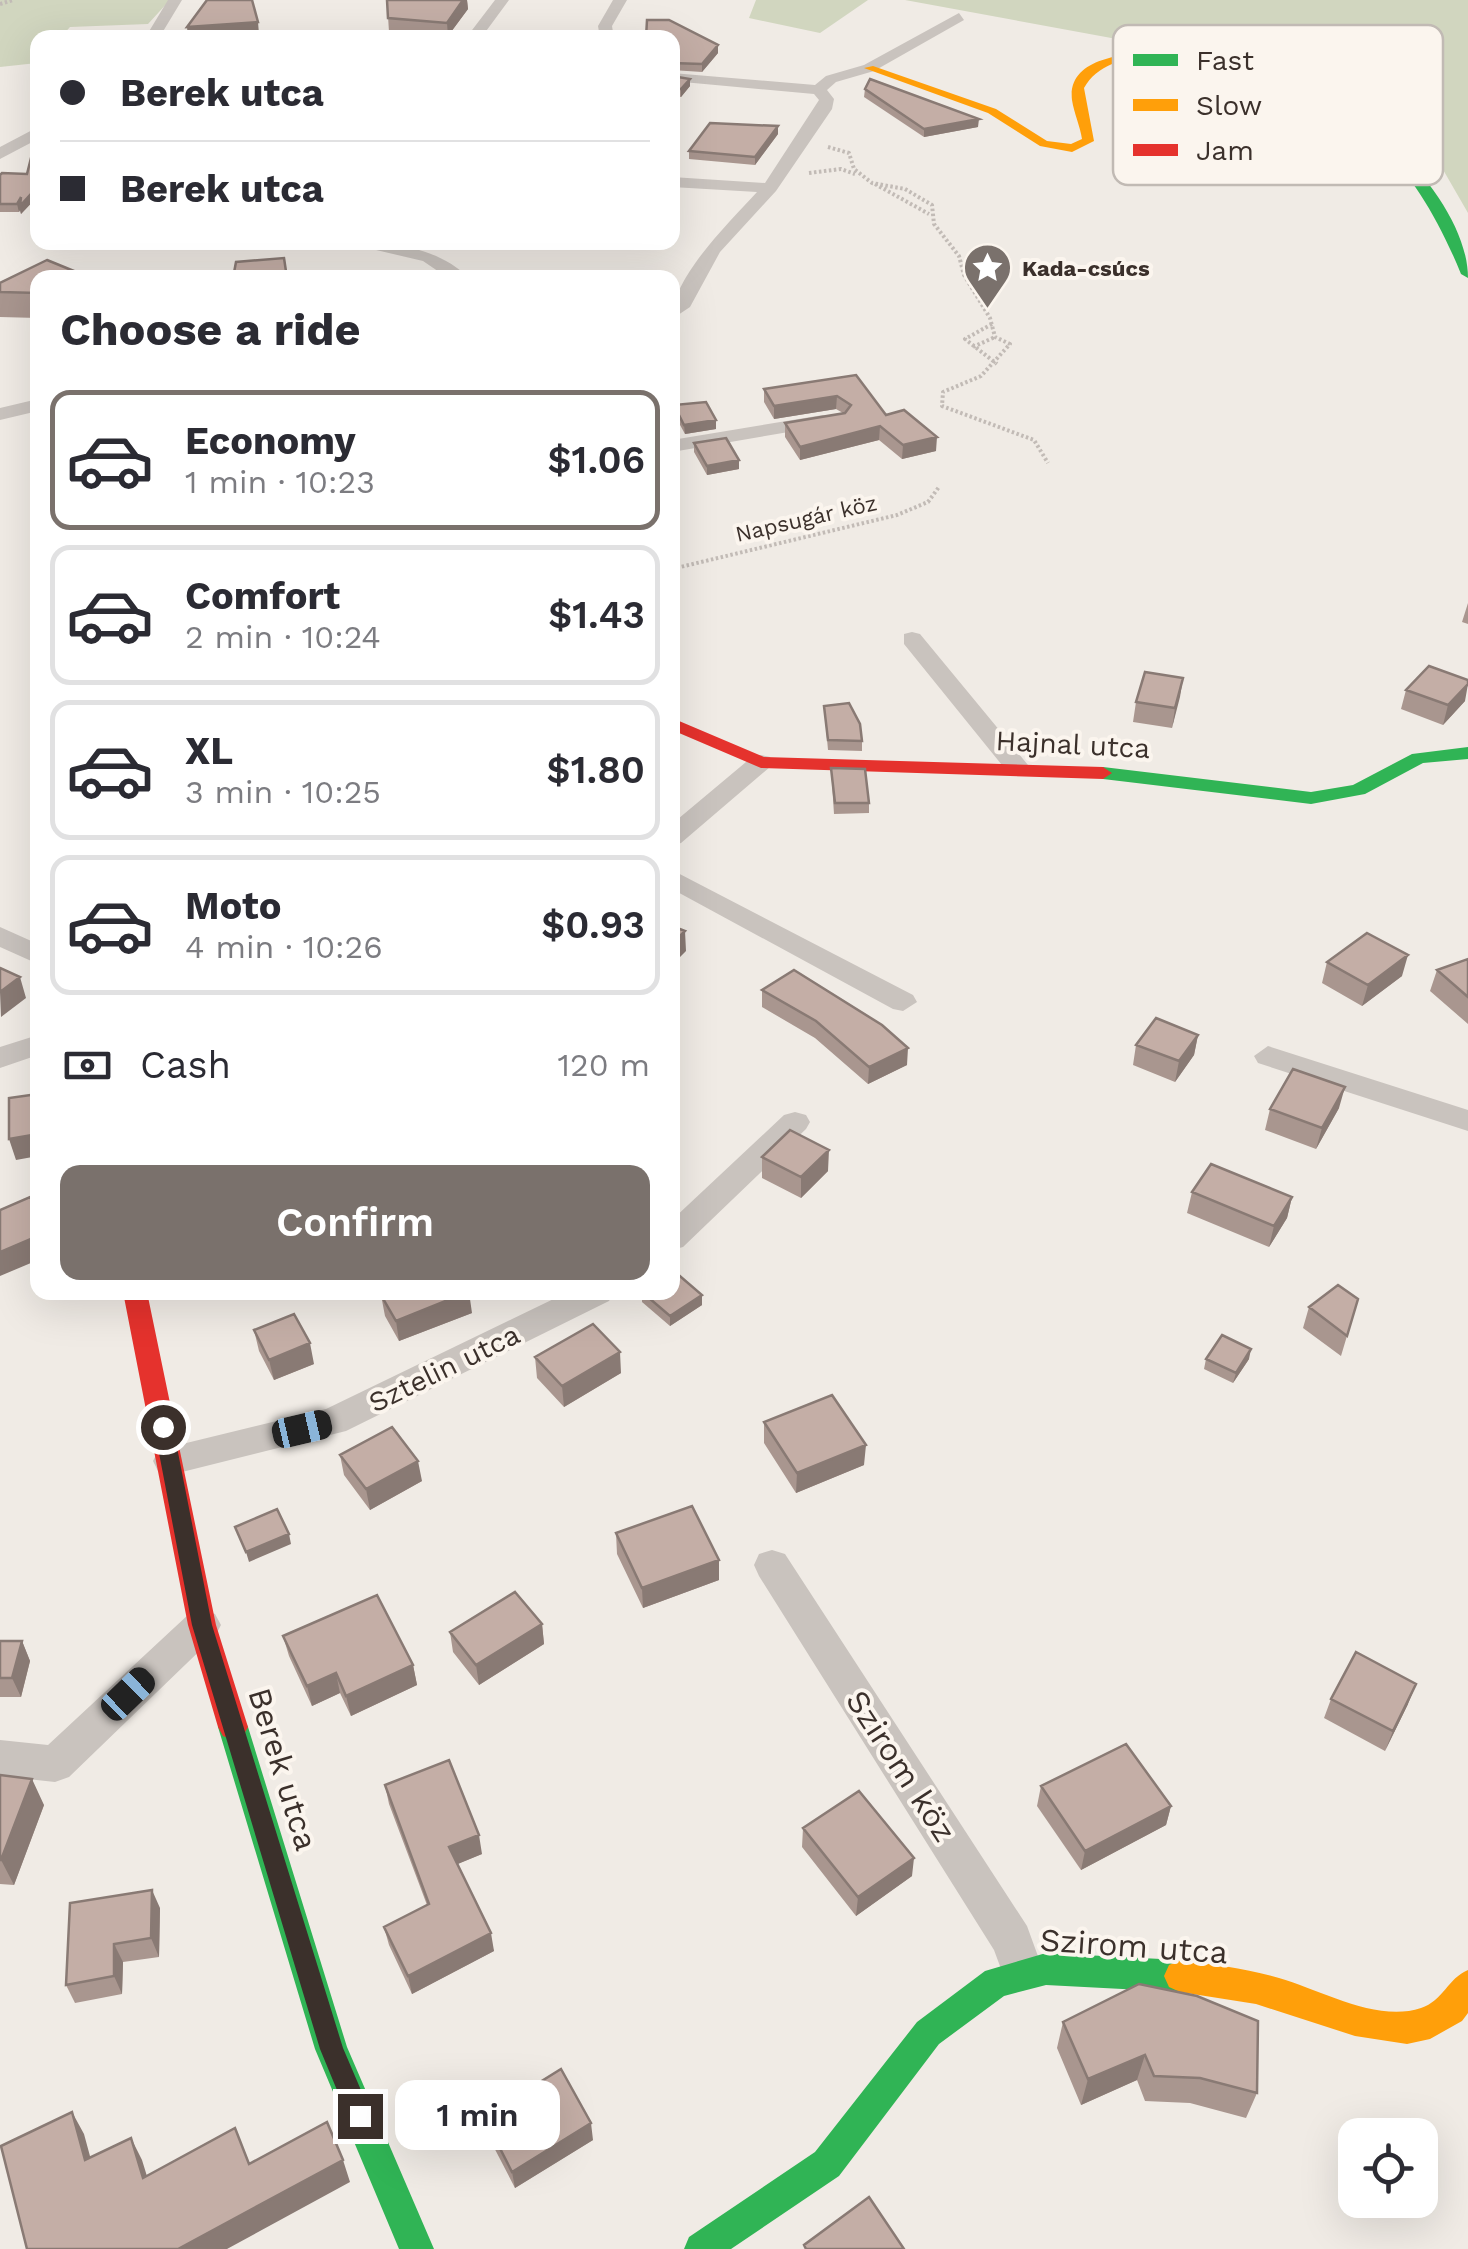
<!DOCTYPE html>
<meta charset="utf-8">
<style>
body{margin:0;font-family:"Work Sans",sans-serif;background:#f2f2f3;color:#2b2b33;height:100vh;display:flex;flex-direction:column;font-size:38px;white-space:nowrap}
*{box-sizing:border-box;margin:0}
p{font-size:32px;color:#7c7c81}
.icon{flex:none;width:55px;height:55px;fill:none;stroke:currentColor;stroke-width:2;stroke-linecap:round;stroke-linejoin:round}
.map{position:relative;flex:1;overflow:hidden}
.sheet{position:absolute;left:30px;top:270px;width:650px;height:1030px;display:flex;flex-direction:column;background:#fff;border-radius:20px;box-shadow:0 10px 40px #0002}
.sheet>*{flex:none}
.hud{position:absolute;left:30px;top:30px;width:650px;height:220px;border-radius:20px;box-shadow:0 10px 40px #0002;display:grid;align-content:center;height:220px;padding:0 30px;background:#fff}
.fabs{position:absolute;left:1338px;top:2118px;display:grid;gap:20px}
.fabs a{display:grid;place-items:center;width:100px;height:100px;border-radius:20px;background:#fff;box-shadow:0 10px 40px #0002;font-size:50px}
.end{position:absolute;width:45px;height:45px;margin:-22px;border:12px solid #3b302b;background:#fff;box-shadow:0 0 0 5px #fff}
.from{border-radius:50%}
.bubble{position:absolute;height:70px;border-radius:20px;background:#fff;box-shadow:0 10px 40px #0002;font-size:32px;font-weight:600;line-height:70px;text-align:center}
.car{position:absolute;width:30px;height:60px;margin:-30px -15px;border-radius:12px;box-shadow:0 0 8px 2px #0007;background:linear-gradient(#222 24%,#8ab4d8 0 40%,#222 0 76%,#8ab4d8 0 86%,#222 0)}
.hud b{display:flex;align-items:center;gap:35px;height:95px;font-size:38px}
.hud b+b{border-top:2px solid #e1e1e2}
.hud i{width:25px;height:25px;background:#2b2b33}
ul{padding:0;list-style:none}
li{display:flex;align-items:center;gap:30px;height:140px;margin:0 20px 15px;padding:0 10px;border:5px solid #e1e1e2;border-radius:20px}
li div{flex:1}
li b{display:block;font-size:38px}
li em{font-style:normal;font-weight:600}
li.on{border-color:#7a716c}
li>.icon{width:90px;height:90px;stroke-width:1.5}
h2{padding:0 30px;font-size:45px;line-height:120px}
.pay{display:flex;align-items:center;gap:25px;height:110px;padding:0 30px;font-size:38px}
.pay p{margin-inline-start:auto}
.button{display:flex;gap:20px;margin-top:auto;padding:20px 30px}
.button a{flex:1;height:115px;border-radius:20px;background:#7a716c;color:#fff;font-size:40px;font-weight:600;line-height:115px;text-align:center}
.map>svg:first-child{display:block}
.green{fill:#d1d6bf}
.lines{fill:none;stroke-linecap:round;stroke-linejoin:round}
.path{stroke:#c2bbb6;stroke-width:4;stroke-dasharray:2.5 2.5;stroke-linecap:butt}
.street{fill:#c9c3be;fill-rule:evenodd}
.fast{fill:#30b455;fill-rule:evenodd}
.slow{fill:#ff9f0a;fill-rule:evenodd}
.jam{fill:#e5322d;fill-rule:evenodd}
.wall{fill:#a9968f}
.shaded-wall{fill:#897a74}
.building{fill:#c4aea6;stroke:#897a74;stroke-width:2.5}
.route{fill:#3b302b}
.labels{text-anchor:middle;stroke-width:8;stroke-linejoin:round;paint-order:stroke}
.far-poi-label{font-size:22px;font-weight:bold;fill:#3b302b;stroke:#fbf5ee;text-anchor:start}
.far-street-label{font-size:22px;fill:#3b302b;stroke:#fbf5ee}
.street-label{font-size:28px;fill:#3b302b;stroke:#fbf5ee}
.near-street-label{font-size:32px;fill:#3b302b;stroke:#fbf5ee}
.key{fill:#fbf5ee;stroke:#c1bab4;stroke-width:2.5}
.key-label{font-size:28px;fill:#3b302b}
</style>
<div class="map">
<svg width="1468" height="2249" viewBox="0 0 1468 2249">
<rect width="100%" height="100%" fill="#f0ebe5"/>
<!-- green -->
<path class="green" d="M0,0H170L148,24L70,27L61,37L38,38L37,63L0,67Z
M756,0H868L820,33L749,18Z
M905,0H1468V213L1434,154L1387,106L1280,69Z"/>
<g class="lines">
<!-- path -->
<path class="path" d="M0,4L13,0
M828,147L849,153L854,169L872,183L905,189L932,205L934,224L959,256L964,275L990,318L995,337L1010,344L981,376L943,392L942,406L1034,440L1048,463
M809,173L841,169L855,174
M875,184L929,214
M992,324L965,339L997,364
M973,347L995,337
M672,569L897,515L928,502L939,487"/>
<!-- street -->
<path class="street" d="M168,0H182L159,38H145Z
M495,0H509L481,38H466Z
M613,0H627L612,26L614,38H600L598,26Z
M959,13L964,20L874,71L836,82L827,90L834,99L832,109L776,191L720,252L690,307L672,319C672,277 729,223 757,192L672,187V177L765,183L819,100L814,94L672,81V73L815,85L826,76L864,65Z
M38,127V139L0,159V147Z
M342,242C387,242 435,245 469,278H448L423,261Z
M38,399V411L0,420V408Z
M823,415L830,417V425L672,452V440Z
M912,632L920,634L1028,765L1031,770L1028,775H1010L904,644V634Z
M761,755L770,757L773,762L770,767L681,843L672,846V824L752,757Z
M672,870L913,995L917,1002L903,1011L893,1009L672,889Z
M0,927L38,944V964L0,947Z
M38,1035V1055L0,1068V1047Z
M1268,1046L1468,1110V1131L1258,1063L1254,1056Z
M795,1112L806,1115L810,1122L806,1129L683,1247L672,1250V1220L784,1115Z
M568,1292H614L609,1301L346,1431L170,1475L158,1471L153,1461L158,1451L170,1447L326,1409Z
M772,1550L785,1554L1027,1926L1043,1970L1037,1985L1022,1991L1007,1985L994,1950L759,1576L754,1565L759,1554Z
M202,1609L215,1614L221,1625L215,1636L69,1777L55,1782L0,1776V1740L48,1745L189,1614Z"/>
<!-- fast -->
<path class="fast" d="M1241,67C1328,66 1468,189 1468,278L1461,274C1415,161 1358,106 1241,71Z
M1468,747V759L1423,763L1365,794L1311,804L1103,779L1094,773L1103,767L1311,792L1353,785L1412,754Z
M233,1714L243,1718L248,1727L347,2047L434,2249H399L315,2049L218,1727L223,1718Z
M1046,1953L1180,1960L1191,1965L1196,1976L1191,1987L1180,1992L1046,1985L1004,1996L939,2044L839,2176L731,2249H684L689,2237L815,2152L917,2022L985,1971Z"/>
<!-- slow -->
<path class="slow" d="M1153,52L1206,58L1250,69L1245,72C1199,62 1112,38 1084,88L1094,141L1072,152L1040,146L988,113L864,68L873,66L996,109L1047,141L1071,144L1082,139C1080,126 1074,113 1072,100C1067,58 1124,54 1153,52Z
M1180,1960C1213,1964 1247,1969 1279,1978C1321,1990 1377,2023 1421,2008C1443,2001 1448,1978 1468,1970V2013L1462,2021L1430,2039L1407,2044L1355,2036L1256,2004L1180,1992L1169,1987L1164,1976L1169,1965Z"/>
<!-- jam -->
<path class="jam" d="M672,718L764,757L1103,767L1112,773L1103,779L761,768L672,730Z
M123,1292H147L216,1625L248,1727L243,1736L233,1740L223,1736L218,1727L188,1625Z"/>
</g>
<!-- wall -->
<path class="wall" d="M387,0H467L468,9L448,36L389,32Z
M672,38L718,53L702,72L672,70Z
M672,76L690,79V86L681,97L672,96Z
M865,89L978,127L924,137L864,97Z
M778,134L755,165L689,159V151Z
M38,142V196L21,214L20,210L19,212H0V175L27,174Z
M38,278V318L0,317V283Z
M856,375L886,415L936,451L902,459L879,440L800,460L785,437V423L843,413L836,409L774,419L764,402V389Z
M674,405L716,429L685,434L674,414Z
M694,443L739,469L707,475L694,452Z
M1468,603V624L1462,622Z
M1183,678L1172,728L1133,722L1136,702Z
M1406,690L1465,701L1443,725L1401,709Z
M824,706L862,741V751L828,750Z
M831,768L869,803V813L834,814Z
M1468,959V1024L1430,991L1437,970Z
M1327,962L1402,976L1362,1006L1322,983Z
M762,990L907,1065L868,1084L815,1038L762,1007Z
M1198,1035L1194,1055L1175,1082L1133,1065L1136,1045Z
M1339,1108L1316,1149L1265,1130L1270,1109Z
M762,1157L828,1171L801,1198L762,1178Z
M1192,1192L1292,1197L1287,1218L1269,1247L1187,1213Z
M642,1292L702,1295V1305L670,1326L642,1302Z
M381,1295L472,1313L399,1341L385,1316Z
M1358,1299L1341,1356L1303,1328L1309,1307Z
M254,1330L314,1364L274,1380L259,1351Z
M535,1357L621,1373L564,1407L537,1378Z
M1206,1359H1249L1233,1383L1204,1369Z
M764,1422L864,1465L796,1493L764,1443Z
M340,1455L422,1481L370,1510L344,1475Z
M616,1533L719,1580L643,1608L617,1554Z
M542,1624L544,1644L479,1685L453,1652L450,1632Z
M283,1636L413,1665L417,1685L351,1716L340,1693L312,1706L289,1656Z
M0,1641H22L30,1661L21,1697H0Z
M1331,1699L1408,1704L1385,1751L1324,1718Z
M0,1775L44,1805L14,1885L0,1884Z
M385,1785L482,1854L457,1864L494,1951L412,1994L389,1945L384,1927L427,1905L389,1804Z
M1041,1786L1171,1806L1166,1825L1081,1870L1037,1806Z
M803,1828L912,1876L856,1916L802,1847Z
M70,1903L160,1908L159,1957L123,1962L122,1994L75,2003L66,1985Z
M1063,2022L1257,2093L1246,2118L1190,2103L1145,2101L1137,2080L1081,2105L1057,2048Z
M484,2117L593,2140L515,2188L487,2134Z"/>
<!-- shaded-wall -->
<path class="shaded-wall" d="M463,0H467L468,9L448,36L447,23Z
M258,22L259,34L210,38H188L187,27Z
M718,45V53L702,72V64Z
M690,79V86L681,97V89Z
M979,119L978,127L924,137V129Z
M778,126V134L755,165V157Z
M38,186V196L21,214L20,210L19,212L17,204L21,197Z
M837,396L836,409L774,419V406Z
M716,420V429L685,434L684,425Z
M880,426L879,440L800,460V447Z
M937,437L936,451L902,459L903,445Z
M739,460V469L707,475V466Z
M1183,678L1180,697L1172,728L1175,708Z
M1468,684L1465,701L1443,725L1448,705Z
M685,931L686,951L672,965V944Z
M1408,955L1402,976L1362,1006L1368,985Z
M20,977L26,998L1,1017L0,992Z
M1198,1035L1194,1055L1175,1082L1179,1061Z
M908,1048L907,1065L868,1084L869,1067Z
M1345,1087L1339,1108L1316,1149L1322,1128Z
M38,1134V1156L16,1160L9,1139Z
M829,1150L828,1171L801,1198V1177Z
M1292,1197L1287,1218L1269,1247L1274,1226Z
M38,1236V1260L0,1276V1252Z
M469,1292L472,1313L399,1341L396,1321Z
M702,1295V1305L670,1326V1316Z
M310,1343L314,1364L274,1380L269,1360Z
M1251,1349L1249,1359L1233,1383L1236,1373Z
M620,1352L621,1373L564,1407L562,1386Z
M866,1445L864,1465L796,1493L797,1473Z
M418,1461L422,1481L370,1510L366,1489Z
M289,1534L291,1544L249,1562L246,1552Z
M719,1560V1580L643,1608L642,1588Z
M542,1624L544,1644L479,1685L476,1665Z
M22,1641L30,1661L21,1697L12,1678Z
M413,1665L417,1685L351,1716L346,1696Z
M336,1673L340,1693L312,1706L307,1686Z
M1416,1684L1408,1704L1385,1751L1393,1731Z
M32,1779L44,1805L14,1885L1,1860Z
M1171,1806L1166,1825L1081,1870L1085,1851Z
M479,1835L482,1854L453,1866L449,1847Z
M914,1858L912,1876L856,1916L858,1897Z
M152,1890L160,1908L159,1957L151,1938Z
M491,1933L494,1951L412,1994L408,1976Z
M114,1944L123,1962L122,1994L114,1976Z
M1145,2055L1137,2080L1081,2105L1088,2079Z
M72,2112L84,2134L97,2182L85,2160Z
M591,2123L593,2140L515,2188L512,2172Z
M131,2138L142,2160L154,2199L143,2178Z
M343,2160L350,2182L227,2249H178Z"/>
<!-- building -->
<path class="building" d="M207,0H252L258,22L187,27Z
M387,0H463L447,23L388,18Z
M647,20H669L718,45L702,64L672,63V38H646Z
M534,35L570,38H532Z
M672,76L690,79L681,89H672Z
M870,79L979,119L924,129L865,89Z
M710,123L778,126L755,157L689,151Z
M35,142H38V186L20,206L21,197L17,204H0V175L2,173L27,174Z
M284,258L287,278H233L236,262Z
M47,260L91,278H38V293L0,292V283Z
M856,375L886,415L904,410L937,437L903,445L880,426L800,447L785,423L845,413L851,405L837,396L774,406L764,389Z
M706,402L716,420L684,425L674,405Z
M726,438L739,460L707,466L694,443Z
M1429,666L1468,680V684L1448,705L1406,690Z
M1145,672L1183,678L1175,708L1136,702Z
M849,703L860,724L862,741L828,740L824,706Z
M831,768L865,769L869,803H835Z
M672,926L685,931L672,944Z
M1367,933L1408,955L1368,985L1327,962Z
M1468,959V997L1437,970Z
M0,968L20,977L0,992Z
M794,970L882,1025L908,1048L869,1067L816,1021L762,990Z
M1156,1018L1198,1035L1179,1061L1136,1045Z
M1293,1069L1345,1087L1322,1128L1270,1109Z
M38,1094V1134L9,1139V1098Z
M790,1130L829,1150L801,1177L762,1157Z
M1211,1164L1292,1197L1274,1226L1192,1192Z
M30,1197L38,1210V1236L0,1252V1210Z
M674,1271L702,1295L670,1316L642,1292H672Z
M1338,1285L1358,1299L1347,1336L1309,1307Z
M388,1292H468L396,1321L381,1295Z
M294,1314L310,1343L269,1360L254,1330Z
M593,1324L620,1352L562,1386L535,1357Z
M1222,1335L1251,1349L1236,1373L1206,1359Z
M832,1395L866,1445L797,1473L764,1422Z
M392,1427L418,1461L366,1489L340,1455Z
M692,1506L719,1560L642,1588L616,1533Z
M277,1509L289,1534L246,1552L235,1527Z
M515,1592L542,1624L476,1665L450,1632Z
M377,1595L413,1665L346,1696L336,1673L307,1686L283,1636Z
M0,1641H22L12,1678H0Z
M1356,1652L1416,1684L1393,1731L1331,1699Z
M1126,1744L1171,1806L1085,1851L1041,1786Z
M449,1760L479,1835L449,1847L491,1933L408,1976L384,1927L429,1904L385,1785Z
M0,1775L32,1779L1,1860H0Z
M859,1791L914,1858L858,1897L803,1828Z
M152,1890L151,1938L114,1944V1976L66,1985L70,1903Z
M1139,1984L1197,1996L1258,2021L1257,2093L1200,2078L1154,2076L1145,2055L1088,2079L1063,2022Z
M561,2069L591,2123L512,2172L484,2117Z
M72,2112L85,2160L131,2138L143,2178L235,2128L249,2164L327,2122L343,2160L178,2249H27L1,2146Z
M869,2197L904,2249H806L804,2245Z"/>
<!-- route -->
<path class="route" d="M163,1420L173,1427L212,1625L343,2048L372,2116L368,2124L360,2128L351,2124L320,2049L192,1625L154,1427Z"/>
<!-- icons -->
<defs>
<symbol id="sight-pin" viewBox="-11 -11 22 30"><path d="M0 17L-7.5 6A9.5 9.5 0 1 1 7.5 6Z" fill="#7a716c" stroke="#fbf5ee"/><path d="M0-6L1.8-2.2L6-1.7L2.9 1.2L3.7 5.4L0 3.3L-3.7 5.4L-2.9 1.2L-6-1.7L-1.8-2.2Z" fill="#fff"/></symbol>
</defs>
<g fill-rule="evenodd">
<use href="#sight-pin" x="960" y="240" width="55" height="75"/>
</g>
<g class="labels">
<!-- far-poi labels -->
<g class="far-poi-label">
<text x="1022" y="276">Kada-csúcs</text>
</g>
<!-- far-street labels -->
<g class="far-street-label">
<text transform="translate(806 518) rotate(-13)" y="8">Napsugár köz</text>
</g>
<!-- street labels -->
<g class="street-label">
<text transform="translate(1073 744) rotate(3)" y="10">Hajnal utca</text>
<text transform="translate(444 1368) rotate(-26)" y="10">Sztelin utca</text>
</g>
<!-- near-street labels -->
<g class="near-street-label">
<text transform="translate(901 1766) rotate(57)" y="11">Szirom köz</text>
<text transform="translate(283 1769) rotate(73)" y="11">Berek utca</text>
<text transform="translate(1134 1946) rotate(4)" y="11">Szirom utca</text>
</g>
</g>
<!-- legend -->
<rect x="1113" y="25" width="330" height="160" rx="15" class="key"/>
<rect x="1133" y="54" width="45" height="12" fill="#30b455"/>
<rect x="1133" y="99" width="45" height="12" fill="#ff9f0a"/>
<rect x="1133" y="144" width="45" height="12" fill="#e5322d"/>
<g class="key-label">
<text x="1196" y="70">Fast</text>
<text x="1196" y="115">Slow</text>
<text x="1196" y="160">Jam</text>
</g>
</svg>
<div class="fabs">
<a><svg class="icon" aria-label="locate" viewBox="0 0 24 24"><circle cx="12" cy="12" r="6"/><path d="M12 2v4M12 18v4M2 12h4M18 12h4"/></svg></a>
</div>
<i class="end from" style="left:163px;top:1427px"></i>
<i class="end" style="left:360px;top:2116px"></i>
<div class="bubble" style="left:395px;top:2080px;width:165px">1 min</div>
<i class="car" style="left:302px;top:1429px;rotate:77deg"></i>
<i class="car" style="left:128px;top:1694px;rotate:46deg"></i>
<div class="hud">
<b><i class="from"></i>Berek utca</b>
<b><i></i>Berek utca</b>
</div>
<section class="sheet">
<h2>Choose a ride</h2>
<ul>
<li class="on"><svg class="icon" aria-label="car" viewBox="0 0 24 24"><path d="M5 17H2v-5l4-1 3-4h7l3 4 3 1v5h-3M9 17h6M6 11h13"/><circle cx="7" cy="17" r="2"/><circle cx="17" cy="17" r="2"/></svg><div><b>Economy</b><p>1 min · 10:23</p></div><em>$1.06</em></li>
<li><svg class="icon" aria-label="car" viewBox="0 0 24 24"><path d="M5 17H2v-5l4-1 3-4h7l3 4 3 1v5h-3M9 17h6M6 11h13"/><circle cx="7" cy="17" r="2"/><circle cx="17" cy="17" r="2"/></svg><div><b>Comfort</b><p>2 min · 10:24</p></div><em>$1.43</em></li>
<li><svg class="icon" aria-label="car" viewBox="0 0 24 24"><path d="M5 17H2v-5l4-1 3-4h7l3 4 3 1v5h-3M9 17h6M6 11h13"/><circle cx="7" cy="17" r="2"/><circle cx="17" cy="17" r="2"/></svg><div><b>XL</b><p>3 min · 10:25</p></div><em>$1.80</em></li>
<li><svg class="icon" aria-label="car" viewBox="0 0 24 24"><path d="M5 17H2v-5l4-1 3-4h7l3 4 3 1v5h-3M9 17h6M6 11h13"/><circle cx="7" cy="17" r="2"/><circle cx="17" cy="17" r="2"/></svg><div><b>Moto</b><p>4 min · 10:26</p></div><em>$0.93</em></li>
</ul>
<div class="pay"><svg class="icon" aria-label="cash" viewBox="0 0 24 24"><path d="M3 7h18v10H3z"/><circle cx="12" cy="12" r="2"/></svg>Cash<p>120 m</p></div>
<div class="button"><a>Confirm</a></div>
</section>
</div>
